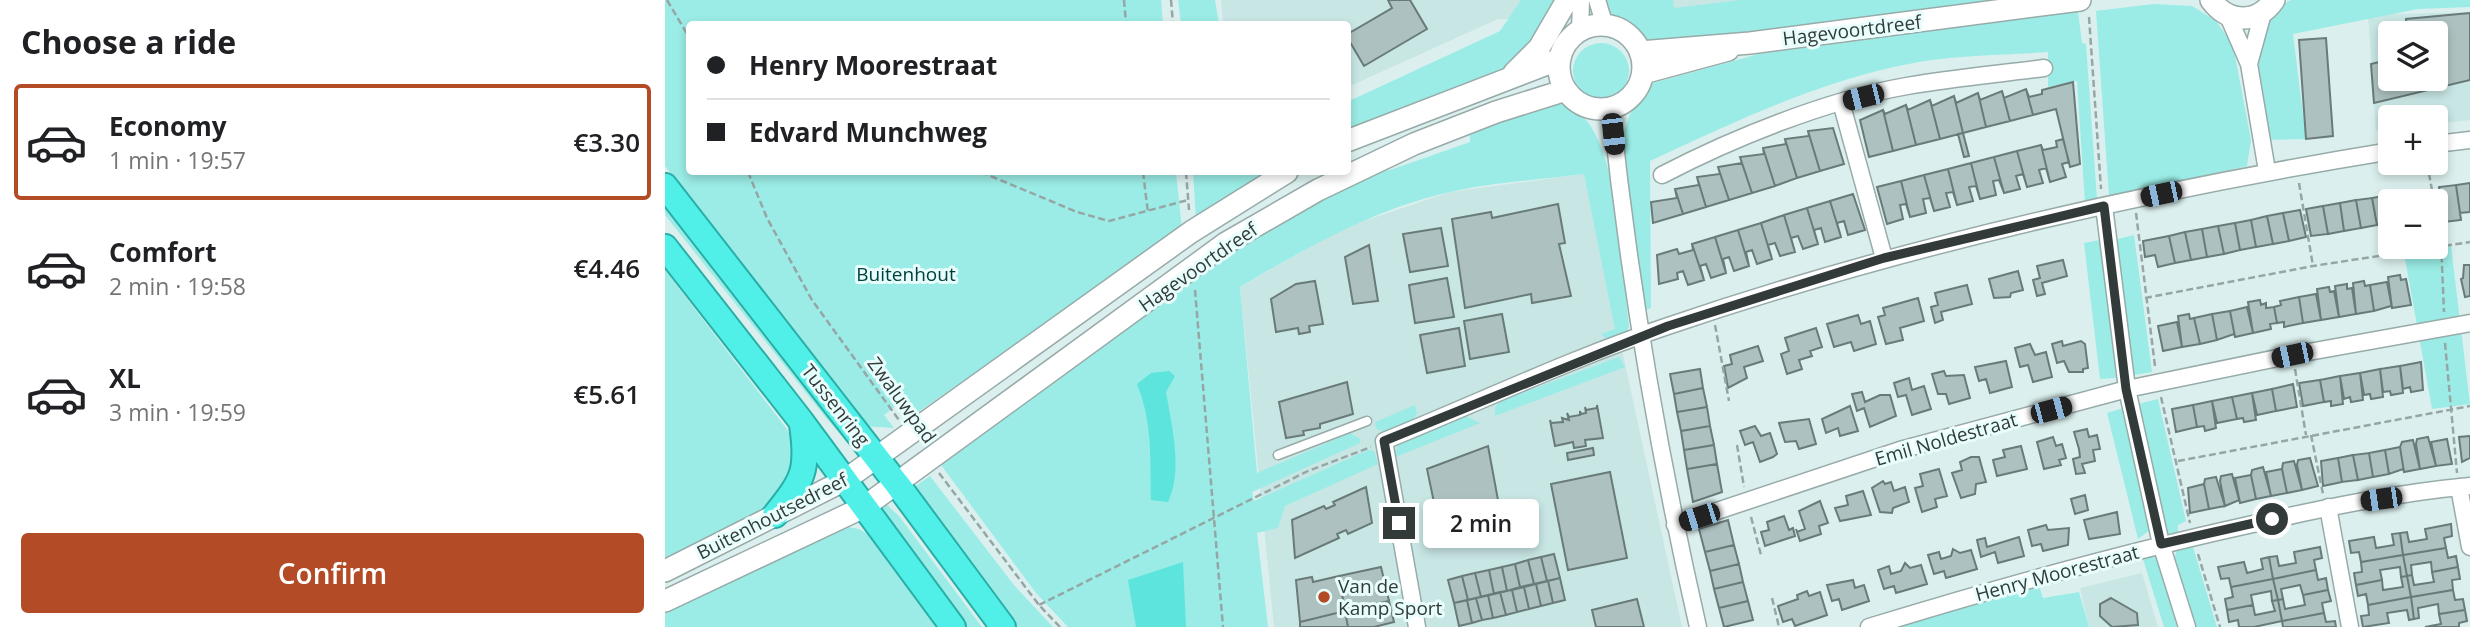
<!DOCTYPE html>
<meta charset="utf-8">
<style>
body{margin:0;font-family:"Open Sans",sans-serif;background:#f2f2f2;color:#202124;height:100vh;display:flex;flex-direction:column;font-size:26px;white-space:nowrap}
*{box-sizing:border-box;margin:0}
p{font-size:23px;color:#757577}
.icon{flex:none;width:38px;height:38px;fill:none;stroke:currentColor;stroke-width:2;stroke-linecap:round;stroke-linejoin:round}
.map{position:relative;flex:1;overflow:hidden}
.sheet{display:flex;flex-direction:column;background:#fff;width:665px}
.sheet>*{flex:none}
.guide{position:absolute;left:21px;top:21px;width:665px;height:154px;border-radius:7px;box-shadow:0 4px 10px #0003;display:grid;align-content:center;height:154px;padding:0 21px;background:#fff}
.tools{position:absolute;left:1713px;top:21px;display:grid;gap:14px}
.tools a{display:grid;place-items:center;width:70px;height:70px;border-radius:7px;background:#fff;box-shadow:0 4px 10px #0003;font-size:35px}
.end{position:absolute;width:32px;height:32px;margin:-16px;border:9px solid #333b3a;background:#fff;box-shadow:0 0 0 4px #fff}
.from{border-radius:50%}
.bubble{position:absolute;height:49px;border-radius:7px;background:#fff;box-shadow:0 4px 10px #0003;font-size:23px;font-weight:600;line-height:49px;text-align:center}
.car{position:absolute;width:21px;height:42px;margin:-21px -10px;border-radius:9px;box-shadow:0 0 5px 2px #0007;background:linear-gradient(#222 24%,#8ab4d8 0 40%,#222 0 76%,#8ab4d8 0 86%,#222 0)}
.guide b{display:flex;align-items:center;gap:24px;height:66px;font-size:26px}
.guide b+b{border-top:2px solid #e0e0e0}
.guide i{width:18px;height:18px;background:#202124}
ul{padding:0;list-style:none}
li{display:flex;align-items:center;gap:21px;height:116px;margin:0 14px 10px;padding:0 7px;border:4px solid transparent;border-radius:7px}
li div{flex:1}
li b{display:block;font-size:26px}
li em{font-style:normal;font-weight:600}
li.on{border-color:#b34c26}
li>.icon{width:63px;height:63px;stroke-width:1.5}
h2{padding:0 21px;font-size:32px;line-height:84px}
.primary-button{display:flex;gap:14px;margin-top:auto;padding:14px 21px}
.primary-button a{flex:1;height:80px;border-radius:7px;background:#b34c26;color:#fff;font-size:28px;font-weight:600;line-height:80px;text-align:center}
main{display:flex;flex:1;min-height:0}
.map>svg:first-child{display:block}
.built{fill:#c8e6e4;fill-rule:evenodd}
.green{fill:#9bece6}
.water{fill:#5de5dd}
.building{fill:#adc2c0;stroke:#687b79;stroke-width:2}
.lines{fill:none;stroke-linecap:round;stroke-linejoin:round}
.service-casing{stroke:#97aba9;stroke-width:11}
.minor-casing{stroke:#97aba9;stroke-width:19}
.secondary-casing{stroke:#97aba9;stroke-width:24}
.trunk-casing{stroke:#29afa8;stroke-width:28}
.path{stroke:#96a6a4;stroke-width:2.5;stroke-dasharray:7 3.5;stroke-linecap:butt}
.service{stroke:#fff;stroke-width:8}
.minor{stroke:#fff;stroke-width:16}
.secondary{stroke:#fff;stroke-width:21}
.trunk{stroke:#50f0e8;stroke-width:24}
.route{stroke:#333b3a;stroke-width:9}
.poi-dot{fill:#b34c26;stroke:#e8fefc;stroke-width:2.5}
.labels{text-anchor:middle;stroke-width:6;stroke-linejoin:round;paint-order:stroke}
.street-label{font-size:19px;fill:#333b3a;stroke:#e8fefc}
.park-label{font-size:19px;fill:#00413e;stroke:#e8fefc}
.poi-label{font-size:19px;fill:#333b3a;stroke:#e8fefc;text-anchor:start}
</style>
<main>
<section class="sheet">
<h2>Choose a ride</h2>
<ul>
<li class="on"><svg class="icon" aria-label="car" viewBox="0 0 24 24"><path d="M5 17H2v-5l4-1 3-4h7l3 4 3 1v5h-3M9 17h6M6 11h13"/><circle cx="7" cy="17" r="2"/><circle cx="17" cy="17" r="2"/></svg><div><b>Economy</b><p>1 min · 19:57</p></div><em>€3.30</em></li>
<li><svg class="icon" aria-label="car" viewBox="0 0 24 24"><path d="M5 17H2v-5l4-1 3-4h7l3 4 3 1v5h-3M9 17h6M6 11h13"/><circle cx="7" cy="17" r="2"/><circle cx="17" cy="17" r="2"/></svg><div><b>Comfort</b><p>2 min · 19:58</p></div><em>€4.46</em></li>
<li><svg class="icon" aria-label="car" viewBox="0 0 24 24"><path d="M5 17H2v-5l4-1 3-4h7l3 4 3 1v5h-3M9 17h6M6 11h13"/><circle cx="7" cy="17" r="2"/><circle cx="17" cy="17" r="2"/></svg><div><b>XL</b><p>3 min · 19:59</p></div><em>€5.61</em></li>
</ul>
<div class="primary-button"><a>Confirm</a></div>
</section>
<div class="map">
<svg width="1805" height="627" viewBox="0 0 1805 627">
<rect width="100%" height="100%" fill="#dbf0ee"/>
<!-- built -->
<path class="built" d="M556,0H1143L960,21L833,19L683,87L682,24H558Z
M1805,12V120L1771,124V117H1726L1725,129L1711,131L1703,15ZM1726,33H1771V79H1726Z
M919,174L1017,627H609L575,287L678,228L785,192Z
M1477,573L1493,627H1424L1415,588Z"/>
<!-- green -->
<path class="green" d="M0,0H496L498,24H24V172H511L517,229L240,421L231,406L219,415L229,428L197,426L193,414L0,166Z
M513,0H550L554,24H516Z
M856,0H893L892,8L845,69L683,135L682,102L835,31Z
M938,0H1008L1009,8L1076,0H1355L998,44C971,39 949,26 938,0Z
M1626,0H1805V7L1753,9L1628,34L1641,139L1597,140C1595,102 1581,19 1626,0Z
M1488,4L1527,6L1551,21L1568,45L1586,140L1582,166L1444,196L1431,11Z
M1413,11L1417,43L1421,44L1432,199L1420,204L1412,81L1383,87V52C1343,55 1300,55 1260,61C1162,77 1074,120 985,161L986,308L978,311L958,135L965,114L988,83L1094,54Z
M908 71a28 28 0 1 1 56 0a28 28 0 1 1-56 0Z
M889,103C905,105 921,116 928,130C955,177 957,271 964,326L961,335L945,342L936,334L950,329L919,174C875,180 828,182 785,192C709,209 641,248 575,287L592,473L685,433L695,439V443L587,492L589,501L703,450L709,451L713,464L620,506L613,528L592,533L603,627H403L371,593L276,465L552,255L679,183L728,169L805,142V134L818,124Z
M528,172H613L531,219Z
M0,196L199,461L161,418L0,215Z
M1469,235L1487,372L1469,375L1449,240Z
M1435,240L1451,378L1435,379L1419,243Z
M1786,246L1805,404L1767,409L1739,253Z
M0,270L121,428L132,447L134,465L105,508L0,560Z
M954,357L960,367L830,416V407L836,401Z
M1493,399L1521,521L1513,525V533H1503L1498,526L1473,404Z
M750,405L752,413L748,421L720,433L711,428L710,422Z
M1458,408L1485,530L1473,539L1442,413Z
M801,416L815,423L728,458L733,445Z
M265,476L349,585L388,627H352L248,488Z
M220,503L234,516L317,627H301L219,517L215,510Z
M177,526L194,529L206,536L273,627H0V613Z
M1528,547L1552,627H1530L1509,559L1512,550Z
M1477,556L1493,558L1512,627H1499Z
M1373,583L1378,598L1414,592L1424,627H1231Z"/>
<!-- water -->
<path class="water" d="M504,371L510,376L501,392C507,427 518,470 503,502L486,500C485,458 488,424 472,384L486,373Z
M518,562L521,627H471L463,580Z"/>
<!-- building -->
<path class="building" d="M723,0H745L762,29L699,66L682,37V27L686,32L727,8Z
M1805,13V80L1709,103L1706,64L1726,59V79H1771V33H1742L1741,19Z
M1661,38L1668,136L1641,139L1634,40Z
M1408,82L1415,164L1405,167L1391,109L1368,115L1361,89L1364,97L1377,94V90Z
M1361,89L1368,115L1345,121L1337,91L1339,98Z
M1337,91L1345,121L1321,127L1313,93L1315,100Z
M1313,93L1321,127L1298,133L1289,96L1291,103Z
M1289,96L1298,133L1275,139L1265,100L1267,106Z
M1265,100L1275,139L1251,145L1241,105L1243,110Z
M1241,105L1251,145L1228,151L1218,110L1220,114Z
M1218,110L1228,151L1204,157L1195,120Z
M1168,128L1179,164L1155,171L1143,131Z
M1143,131L1155,171L1132,178L1120,139L1144,136Z
M1298,133L1304,156L1299,157L1293,134Z
M1120,139L1132,178L1110,186L1098,148L1121,144Z
M1398,139L1404,162L1397,164L1401,177L1385,182L1376,145L1378,150L1392,147L1391,141Z
M1376,145L1385,182L1381,168L1374,170L1378,183L1362,187L1352,151Z
M1098,148L1110,186L1087,193L1075,157L1099,154Z
M1352,151L1362,187L1358,174L1351,176L1355,189L1339,193L1329,157Z
M1075,157L1087,193L1064,200L1053,167L1077,163Z
M1329,157L1339,193L1334,180L1328,181L1331,195L1315,199L1306,163Z
M1306,163L1315,199L1311,186L1304,187L1308,201L1292,205L1283,169Z
M1053,167L1064,200L1041,207L1032,177L1055,174Z
M1283,169L1292,205L1288,192L1281,193L1285,207L1269,211L1259,175Z
M1259,175L1269,211L1265,198L1258,199L1261,213L1245,217L1236,181Z
M1032,177L1041,207L1018,214L1010,189L1034,185Z
M1236,181L1245,217L1241,204L1235,205L1238,219L1222,224L1212,187Z
M1805,183V212L1795,213L1791,185Z
M1791,185L1796,220L1779,222L1774,187Z
M1010,189L1018,214L988,223L986,202L1012,198Z
M1757,190L1759,201H1742L1740,192Z
M1740,192L1742,201H1726V206L1724,195Z
M1188,194L1200,230L1183,235L1179,221L1172,223L1176,237L1165,201Z
M1724,195L1726,223L1712,225L1707,198Z
M1707,198L1712,225L1696,228L1691,200Z
M1691,200L1696,228L1679,231L1675,203Z
M1165,201L1176,237L1160,242L1156,228L1149,230L1153,244L1142,208Z
M1675,203L1679,231L1663,234L1658,206Z
M893,204L900,243L894,244L906,296L867,303L866,294L800,308L787,219L826,212L827,218Z
M1658,206L1663,234L1646,236L1641,209Z
M1142,208L1153,244L1138,249L1133,236L1126,238L1130,252L1119,215Z
M1635,210L1641,237L1624,241L1618,213Z
M1618,213L1624,241L1608,244L1602,216Z
M1119,215L1130,252L1115,256L1110,243L1103,245L1107,259L1096,223Z
M1602,216L1608,244L1591,247L1586,220Z
M1586,220L1591,247L1575,250L1570,223Z
M1096,223L1107,259L1092,264L1087,250L1081,252L1084,266L1073,230Z
M1570,223L1575,250L1559,254L1553,226Z
M1553,226L1559,254L1542,257L1537,229Z
M776,228L783,266L745,272L738,234Z
M1537,229L1542,257L1526,260L1520,232Z
M1073,230L1084,266L1069,271L1064,257L1058,259L1061,273L1050,237Z
M1520,232L1526,260L1510,263L1504,236Z
M1504,236L1510,263L1493,267L1490,255L1480,257L1478,241Z
M1050,237L1061,273L1046,278L1041,264L1035,266L1039,280L1027,244Z
M1027,244L1039,280L1023,285L1018,271L1012,273L1013,279L994,284L992,255L1012,249L1014,254L1028,250Z
M704,245L713,301L688,304L680,257Z
M1398,260L1402,276L1377,283L1380,294L1372,296L1368,280L1375,278L1372,266Z
M1799,265H1805V296L1800,297L1796,279L1798,278Z
M1353,271L1358,290L1346,293L1345,297L1329,298L1324,279Z
M1735,275L1736,280L1741,279L1746,305L1727,308L1723,277Z
M782,278L789,317L750,323L744,285Z
M650,281L658,324L644,326L645,332L634,334L633,328L611,332L606,299L631,284Z
M1699,281L1700,286L1705,285L1709,311L1691,314L1688,283Z
M1722,282L1727,308L1726,306L1709,311L1705,285Z
M1682,284V289L1687,288L1691,314L1674,317L1670,286Z
M1302,285L1307,304L1276,312L1278,320L1270,323L1266,307L1273,305L1270,293Z
M1664,287L1665,292L1669,291L1674,317L1656,320L1652,289Z
M1651,294L1656,320L1638,323L1634,297Z
M1634,297L1638,323L1619,327V322L1612,323L1609,307L1616,305L1615,301Z
M1253,298L1259,321L1235,328L1238,340L1221,344L1213,317L1220,315L1218,308Z
M1595,300L1596,305L1601,303V308L1609,307L1612,323L1605,324L1606,329L1588,333L1583,302Z
M1582,307L1588,333L1570,337L1565,311Z
M1565,311L1570,337L1569,334L1552,340L1547,314Z
M837,314L844,352L805,359L799,321Z
M1524,314L1525,319L1529,318L1535,344L1517,347L1513,316Z
M1547,314L1552,340L1535,344L1529,318Z
M1193,315L1196,324L1205,321L1211,344L1189,351L1186,342L1169,347L1162,324Z
M1512,322L1517,347L1498,351L1493,326Z
M794,328L800,366L762,373L755,335Z
M1151,328L1157,347L1145,351L1147,356L1134,360L1137,369L1122,374L1116,354L1124,351L1120,338Z
M1397,341L1398,346L1416,341L1420,344L1423,368L1418,369V372H1404L1399,361L1392,363L1387,344Z
M1365,344L1370,355L1381,352L1387,377L1368,382L1363,365L1355,367L1350,348Z
M1093,346L1098,361L1079,367L1082,378L1063,388L1059,366L1067,364L1065,355Z
M1341,361L1347,387L1325,393L1321,379L1314,381L1310,367Z
M1756,362L1758,390L1746,392L1745,387L1738,389L1735,366Z
M1735,366L1738,393L1726,395L1725,391L1718,392L1715,369Z
M1035,369L1038,388L1009,394L1005,374Z
M1715,369L1718,397L1706,399L1705,394L1699,395L1695,373Z
M1279,371L1281,376L1299,375L1305,398L1284,404L1281,394H1273L1267,374Z
M1695,373L1698,400L1686,402L1685,397L1679,399L1675,376Z
M1675,376L1678,404L1666,406V401L1659,402L1655,380Z
M1244,378L1247,390L1259,386L1266,409L1247,415L1241,395L1233,397L1229,383Z
M1655,380L1659,402L1638,406L1634,383Z
M682,382L688,414L655,424V428L638,431L639,435L621,438L614,402Z
M1628,384L1632,407L1611,411L1607,389Z
M1038,388L1042,407L1012,412L1009,394Z
M1607,389L1611,411L1592,415L1587,393Z
M1197,392L1200,402L1215,395H1225L1231,416L1205,427L1199,408L1192,411L1187,394Z
M1587,393L1591,420L1579,422L1578,418L1572,419L1567,397Z
M1567,397L1572,419L1552,423L1547,401Z
M1547,401L1551,428L1540,431L1539,426L1532,427L1528,405Z
M932,405L938,438L920,440L921,446L909,448L908,442L890,446L885,420L886,423L898,422L897,418L904,420L902,413L904,417L915,415V411L916,414L921,413L920,407L921,410L932,408Z
M1528,405L1532,427L1511,432L1507,409Z
M1185,406L1193,431L1175,436L1173,428L1161,433L1157,419Z
M1042,407L1045,426L1016,431L1012,412Z
M1144,419L1151,444L1134,449L1131,441L1120,442L1114,423Z
M1045,426L1049,445L1019,450L1016,431Z
M1090,426L1096,436L1105,433L1112,454L1108,457L1095,462L1088,442L1080,445L1075,431Z
M1422,429L1424,437L1432,435L1435,449L1428,450L1430,461L1417,464L1420,473L1411,474L1408,459L1415,457L1414,449L1409,432Z
M1805,436V458L1797,462L1794,437Z
M1388,437L1391,446L1397,444L1401,458L1394,460L1396,465L1379,469L1372,442Z
M1763,437L1771,466L1755,469L1751,444L1752,439Z
M1782,439L1787,464L1771,466L1766,442Z
M1748,440L1755,469L1739,472L1735,447L1737,442Z
M1049,445L1052,464L1022,469L1019,450Z
M823,446L833,500L771,512L762,469Z
M1356,446L1362,469L1332,476L1328,460L1340,457L1338,450Z
M1735,447L1739,472L1738,469L1724,474L1720,450Z
M928,448L929,455L903,460L902,453Z
M1720,450L1724,474L1708,477L1704,453Z
M1704,453L1708,477L1693,480L1688,455Z
M1688,455L1693,480L1677,482L1673,458Z
M1306,457H1314L1321,482L1311,484L1310,494L1296,498L1287,473L1297,470L1295,462Z
M1645,458L1653,486L1637,490L1632,465L1633,460Z
M1673,458L1677,482L1658,486L1656,461Z
M1629,461L1637,490L1622,493L1617,469L1618,463Z
M1052,464L1057,492L1028,502L1022,469Z
M1598,467L1606,496L1591,499L1586,475L1587,470Z
M1274,469L1282,496L1270,499L1272,507L1257,512L1250,488L1258,486L1255,474Z
M1617,469L1622,493L1606,496L1601,472Z
M945,472L962,558L903,570L886,484Z
M1567,474L1575,503L1574,500L1560,506L1555,481L1556,476Z
M1586,475L1591,499L1575,503L1570,478Z
M1551,477L1560,506L1544,509L1539,484L1540,479Z
M1218,481L1220,484L1226,482L1229,491L1240,487L1244,502L1228,508L1227,513L1215,512L1207,488Z
M1539,484L1544,509L1525,513L1523,488Z
M701,487L707,523L683,534L681,530L672,534L674,538L630,558L627,520L659,506L661,509L670,505L668,502Z
M1198,491L1206,515L1175,521L1170,508L1183,505L1181,496Z
M1420,495L1423,510L1410,514L1406,499Z
M1155,501L1163,523L1154,526L1156,534L1135,541L1131,529L1132,532L1140,529L1134,511Z
M1452,512L1455,534L1424,539L1419,520Z
M1119,516L1124,530L1128,528L1130,536L1100,546L1096,532L1104,530L1102,522Z
M1063,520L1069,545L1040,552L1034,529Z
M1786,524L1787,536L1779,538L1781,548L1738,555L1735,533L1742,532L1744,542L1762,539L1760,529Z
M1381,525L1383,530L1404,528L1403,545L1378,551L1376,544L1367,546L1363,530Z
M1735,533L1738,555L1696,562L1694,552L1686,553L1684,541L1709,537L1711,548L1729,545L1727,534Z
M1354,537L1359,556L1333,563L1330,552L1316,557L1312,540L1320,538L1322,547Z
M1069,545L1074,564L1045,571L1040,552Z
M1655,547L1657,558L1649,560L1651,570L1608,579L1604,557L1612,556L1614,566L1631,563L1629,552Z
M1781,548L1783,558L1791,556L1793,567L1767,572L1766,562L1746,565L1747,575L1742,576L1738,555Z
M1288,549L1295,553L1306,550L1312,569L1281,578L1279,571L1269,574L1263,555L1274,552L1276,559L1286,556Z
M889,554L895,578L882,581L876,557Z
M1738,555L1742,576L1736,577L1735,567L1715,570L1717,580L1691,585L1689,573L1697,572L1696,562Z
M876,557L882,581L869,584L863,560Z
M1604,557L1608,579L1566,587L1564,578L1556,579L1553,567L1579,562L1582,573L1598,569L1596,559Z
M863,560L869,584L855,587L850,564Z
M1240,563L1245,568L1256,565L1262,584L1231,593L1229,586L1219,589L1213,570L1224,566L1226,574L1236,571Z
M850,564L855,587L842,591L837,567Z
M1074,564L1078,582L1049,589L1045,571Z
M716,567L724,601L680,611L674,576Z
M837,567L842,591L829,594L824,570Z
M1793,567L1795,579L1787,580L1788,590L1746,597L1742,576L1747,575L1749,585L1769,582L1767,572Z
M824,570L829,594L816,597L810,573Z
M1651,570L1653,580L1661,578L1663,590L1638,595L1635,585L1616,589L1618,599L1613,600L1608,579Z
M810,573L816,597L803,600L797,576Z
M674,576L680,611L635,622L631,580L647,577L648,582Z
M797,576L803,600L789,603L783,580Z
M1742,576L1746,597L1703,605L1701,594L1693,596L1691,585L1717,580L1718,590L1738,587L1736,577Z
M895,578L900,600L888,603L883,581Z
M1608,579L1613,600L1607,601L1606,591L1586,595L1588,605L1562,610L1560,599L1568,597L1566,587Z
M1188,580L1190,588L1199,585L1204,601L1177,610L1174,599L1167,601L1162,585Z
M883,581L888,603L876,606L871,584Z
M1078,582L1083,601L1054,608L1049,589Z
M871,584L876,606L864,609L859,587Z
M859,587L864,609L852,612L847,590Z
M847,590L852,612L841,615L835,592Z
M1663,590L1666,601L1657,603L1659,613L1617,621L1613,600L1618,599L1620,609L1640,605L1638,595Z
M1788,590L1790,600L1798,599L1800,610L1774,614L1773,604L1753,608L1754,618L1749,619L1746,597Z
M1142,591L1144,596L1155,592L1162,615L1130,626L1127,619L1118,622L1113,606L1133,599L1132,595Z
M835,592L841,615L828,618L823,595Z
M823,595L828,618L817,620L811,598Z
M1746,597L1749,619L1744,620L1742,610L1722,613L1724,623L1698,627L1696,616L1704,615L1703,605Z
M811,598L817,620L807,623L802,600Z
M1446,598L1472,613L1473,625L1447,627L1435,616V604Z
M972,599L979,627H931L927,610Z
M802,600L807,623L794,626L789,603Z
M1613,600L1617,621L1589,627H1574L1573,620L1564,622L1562,610L1588,605L1590,615L1610,611L1607,601Z
M724,601L729,622L709,627H683L680,611Z
M1083,601L1088,620L1059,627L1054,608Z
M1800,610L1802,621L1794,623V627H1760L1776,624L1774,614Z
M680,611L683,627H635V622Z
M1659,613L1661,622L1670,621L1671,627H1618L1617,621Z"/>
<g class="lines">
<defs>
<path id="service" d="M613,455L702,421"/>
<path id="minor" d="M932,0L940,26
M1563,16L1584,64L1602,171
M915,32L916,0
M1584,64L1598,13
M1176,102L1219,258
M946,108C964,282 994,456 1033,627
M1771,144L1805,140
M997,175C1068,138 1162,100 1242,86C1287,78 1333,74 1379,68
M1439,206L1462,389L1496,544L1522,627
M1794,487L1805,547
M1663,507L1685,627
M1010,525L1235,450L1462,389L1627,355L1805,323
M752,627L719,441C813,403 907,358 1003,326C1238,246 1481,191 1726,151
M1204,627C1328,589 1452,554 1579,526C1654,509 1729,493 1805,486"/>
<path id="secondary" d="M1546,0C1563,23 1592,25 1609,0
M894 67a42 42 0 1 1 84 0a42 42 0 1 1-84 0Z
M975,52L1085,43L1415,0
M849,73L874,48L902,0
M978,73L1063,50
M682,141L895,59
M0,571L180,480L526,232L622,172
M0,601L199,507L561,243L653,190L749,144L831,112L901,90"/>
<path id="trunk" d="M0,186L232,484L338,627
M0,247L136,421L288,627
M110,515C138,480 144,471 137,425"/>
</defs>
<!-- service casing -->
<use href="#service" class="service-casing"/>
<!-- minor casing -->
<use href="#minor" class="minor-casing"/>
<!-- secondary casing -->
<use href="#secondary" class="secondary-casing"/>
<!-- trunk casing -->
<use href="#trunk" class="trunk-casing"/>
<!-- path -->
<path class="path" d="M2,0L24,37
M459,0L461,24
M506,0L508,24
M1424,17L1436,189
M1762,163L1769,201
M83,172L102,218L147,300L234,420
M316,172L412,212L444,221L523,200
M478,172L483,213
M521,172L524,210
M1634,183L1648,266
M1471,213L1490,366
M1771,214L1776,242L1779,312
M530,290L558,627
M1480,298L1648,266L1805,242
M1050,325L1064,401
M1780,343L1792,473
M1630,369L1641,435
M1496,397L1525,523
M1646,435L1658,494
M1072,445L1079,487
M1513,461L1805,406
M274,473L374,605L395,627
M1086,517L1096,555
M1533,554L1555,627
M1107,598L1114,627
M374,605L643,471L706,447"/>
<!-- service -->
<use href="#service" class="service"/>
<!-- minor -->
<use href="#minor" class="minor"/>
<!-- secondary -->
<use href="#secondary" class="secondary"/>
<!-- trunk -->
<use href="#trunk" class="trunk"/>
</g>
<g class="lines">
<!-- route -->
<path class="route" d="M734,523L719,441L1003,326L1219,258L1439,206L1461,389L1496,544L1607,519"/>
</g>
<!-- markers -->
<circle class="poi-dot" cx="659" cy="597" r="7"/>
<g class="labels">
<!-- street labels -->
<g class="street-label">
<text transform="translate(1187 30) rotate(-7)" y="7">Hagevoortdreef</text>
<text transform="translate(533 267) rotate(-35)" y="7">Hagevoortdreef</text>
<text transform="translate(237 400) rotate(54)" y="7">Zwaluwpad</text>
<text transform="translate(171 405) rotate(52)" y="7">Tussenring</text>
<text transform="translate(1281 439) rotate(-16)" y="7">Emil Noldestraat</text>
<text transform="translate(107 516) rotate(-27)" y="7">Buitenhoutsedreef</text>
<text transform="translate(1392 573) rotate(-15)" y="7">Henry Moorestraat</text>
</g>
<!-- park labels -->
<g class="park-label">
<text x="241" y="281">Buitenhout</text>
</g>
<!-- poi labels -->
<g class="poi-label">
<text x="673" y="593">Van de<tspan x="673" dy="22">Kamp Sport</tspan></text>
</g>
</g>
</svg>
<div class="tools">
<a><svg class="icon" aria-label="layers" viewBox="0 0 24 24"><path d="M12 4l9 5-9 5-9-5zM3 14l9 5 9-5"/></svg></a>
<a>+</a>
<a>−</a>
</div>
<i class="end from" style="left:1607px;top:519px"></i>
<i class="end" style="left:734px;top:523px"></i>
<div class="bubble" style="left:758px;top:499px;width:116px">2 min</div>
<i class="car" style="left:1198px;top:97px;rotate:256deg"></i>
<i class="car" style="left:948px;top:134px;rotate:174deg"></i>
<i class="car" style="left:1496px;top:194px;rotate:258deg"></i>
<i class="car" style="left:1627px;top:355px;rotate:258deg"></i>
<i class="car" style="left:1386px;top:410px;rotate:75deg"></i>
<i class="car" style="left:1716px;top:499px;rotate:262deg"></i>
<i class="car" style="left:1034px;top:517px;rotate:252deg"></i>
<div class="guide">
<b><i class="from"></i>Henry Moorestraat</b>
<b><i></i>Edvard Munchweg</b>
</div>
</div>
</main>
